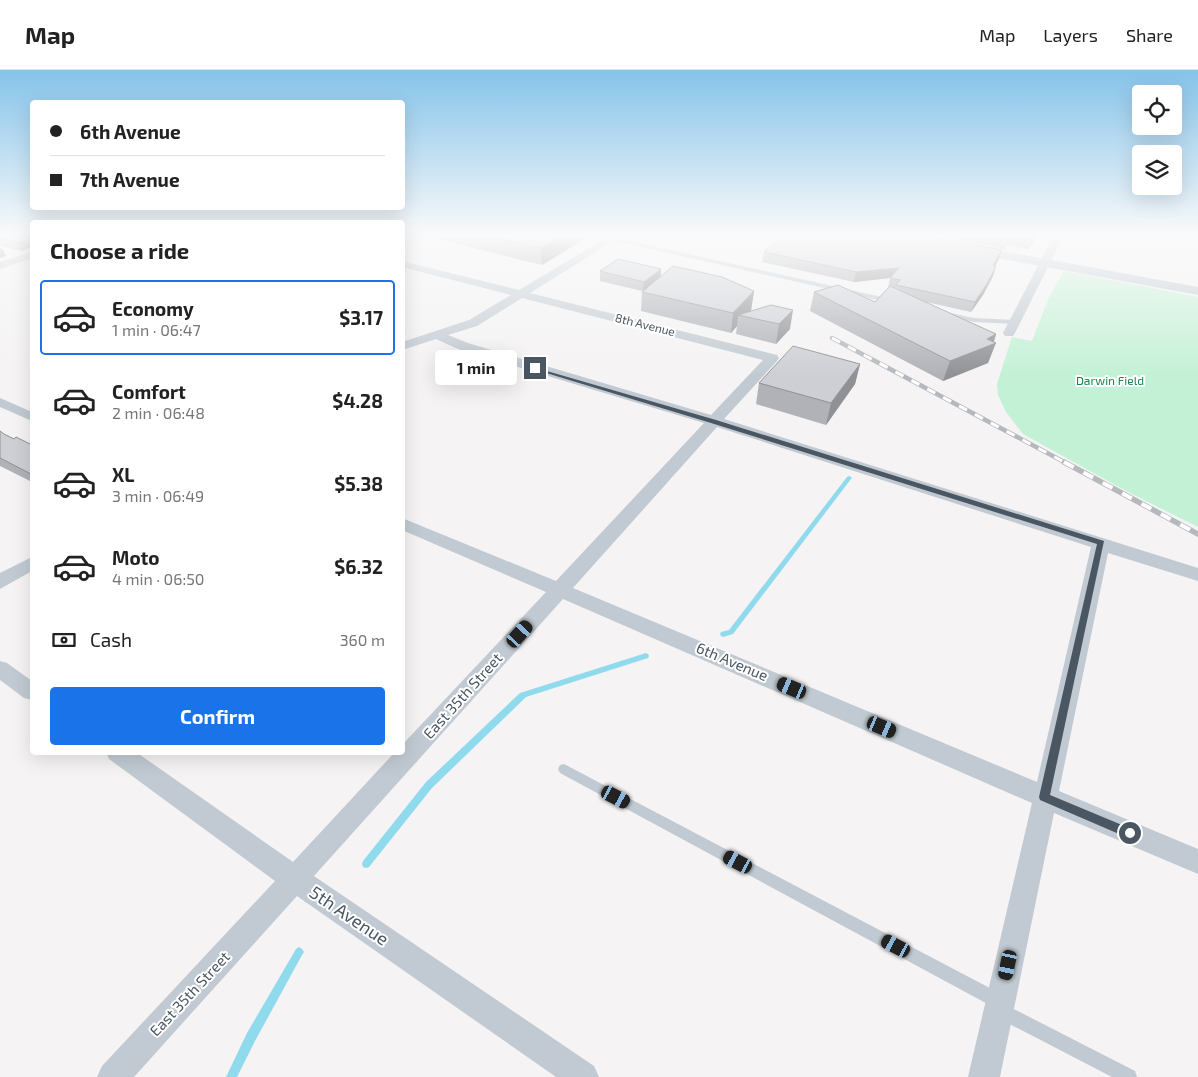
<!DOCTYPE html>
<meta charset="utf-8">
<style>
body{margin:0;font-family:"Exo 2",sans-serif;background:#f2f2f2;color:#222;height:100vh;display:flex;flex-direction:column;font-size:19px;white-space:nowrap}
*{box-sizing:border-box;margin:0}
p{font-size:16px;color:#767676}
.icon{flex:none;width:28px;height:28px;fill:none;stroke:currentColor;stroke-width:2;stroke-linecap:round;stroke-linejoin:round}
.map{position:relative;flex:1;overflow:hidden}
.details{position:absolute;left:30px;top:150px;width:375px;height:535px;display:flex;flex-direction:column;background:#fff;border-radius:5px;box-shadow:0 5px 20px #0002}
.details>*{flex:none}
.guide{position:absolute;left:30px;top:30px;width:375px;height:110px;border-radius:5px;box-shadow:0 5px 20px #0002;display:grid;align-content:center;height:110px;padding:0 20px;background:#fff}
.controls{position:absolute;left:1132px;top:15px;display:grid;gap:10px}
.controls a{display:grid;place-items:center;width:50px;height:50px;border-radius:5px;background:#fff;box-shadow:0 5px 20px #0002;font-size:25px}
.end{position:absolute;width:22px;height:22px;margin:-11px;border:6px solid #4a5661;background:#fff;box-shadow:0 0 0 2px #fff}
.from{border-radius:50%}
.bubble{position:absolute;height:35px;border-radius:5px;background:#fff;box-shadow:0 5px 20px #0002;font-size:16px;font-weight:700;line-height:35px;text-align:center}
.car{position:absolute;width:15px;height:30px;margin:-15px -8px;border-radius:6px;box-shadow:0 0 4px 1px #0007;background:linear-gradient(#222 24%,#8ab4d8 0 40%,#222 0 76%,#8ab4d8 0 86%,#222 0)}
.guide b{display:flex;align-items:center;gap:18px;height:48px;font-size:19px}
.guide b+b{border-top:1px solid #e0e0e0}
.guide i{width:12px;height:12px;background:#222}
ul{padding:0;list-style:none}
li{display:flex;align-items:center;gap:15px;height:75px;margin:0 10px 8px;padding:0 10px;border:2px solid transparent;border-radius:5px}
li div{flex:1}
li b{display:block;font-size:19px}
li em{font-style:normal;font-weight:700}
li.current{border-color:#1a73e8}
li>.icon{width:45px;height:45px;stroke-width:1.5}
h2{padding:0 20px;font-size:22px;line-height:60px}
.pay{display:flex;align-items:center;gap:12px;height:55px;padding:0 20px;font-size:19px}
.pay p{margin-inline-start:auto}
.cta{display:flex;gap:10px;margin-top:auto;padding:10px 20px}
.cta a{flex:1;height:58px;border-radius:5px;background:#1a73e8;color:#fff;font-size:20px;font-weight:700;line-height:58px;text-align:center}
header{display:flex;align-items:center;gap:30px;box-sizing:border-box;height:70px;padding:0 25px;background:#fff;border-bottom:1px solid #e0e0e0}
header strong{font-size:24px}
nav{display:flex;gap:28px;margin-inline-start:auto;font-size:18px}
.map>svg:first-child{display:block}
.green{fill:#c3f1d5}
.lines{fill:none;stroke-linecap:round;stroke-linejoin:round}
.stream{fill:#90daee;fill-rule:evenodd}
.service{fill:#c1cad2;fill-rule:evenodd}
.minor{fill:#c1cad2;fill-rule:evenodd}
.tertiary{fill:#c1cad2;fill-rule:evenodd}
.rail-far1-casing{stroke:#b5b8bd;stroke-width:4.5}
.rail-casing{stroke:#b5b8bd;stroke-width:5.5}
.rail-far1{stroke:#fff;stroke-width:3;stroke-dasharray:9;stroke-linecap:butt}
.rail{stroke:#fff;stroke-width:4;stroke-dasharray:11;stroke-linecap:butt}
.wall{fill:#b0b2b7}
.shaded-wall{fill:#909195}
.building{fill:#cdcfd5;stroke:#909195}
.route{fill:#4a5661}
.labels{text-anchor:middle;stroke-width:4;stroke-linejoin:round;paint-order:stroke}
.far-street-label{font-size:12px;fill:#4a5661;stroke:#fff}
.far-park-label{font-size:12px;fill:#17864f;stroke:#fff}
.street-label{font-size:15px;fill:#4a5661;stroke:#fff}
.near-street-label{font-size:18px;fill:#4a5661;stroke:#fff}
</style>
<header>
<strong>Map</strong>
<nav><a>Map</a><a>Layers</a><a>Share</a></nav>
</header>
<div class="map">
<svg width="1198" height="1007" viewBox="0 0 1198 1007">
<rect width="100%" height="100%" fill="#f5f3f3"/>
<!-- green -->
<path class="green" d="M1064,201L1198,227V457L1126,421L1023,364L1006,342L998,325L997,314L1012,267L1032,271L1049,227Z"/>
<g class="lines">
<!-- stream -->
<path class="stream" d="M849,406L851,407L852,408L851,409L733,564L723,567L721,566L720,564L721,562L729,560L847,407Z
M646,583L648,584L649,586L648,588L526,627L432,718L369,797L366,798L363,797L362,794L363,791L426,712L520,623Z
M299,877L302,879L304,882L302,885L255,971L237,1007H226L247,963L296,879Z"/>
<!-- service -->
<path class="service" d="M612,167L891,229L894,231L891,233L610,170V168Z
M942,241L974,248L1015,250L1018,252L1015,254L974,252L940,244L939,243Z
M564,694L1005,926L1007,932L1006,935L1135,1001L1137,1007H1112L996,947L994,941L995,938L560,703L558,699L560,695Z"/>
<!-- minor -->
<path class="minor" d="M611,165H623L530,223L777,285L779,288L777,291L724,349L1198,498V511L1108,483L1059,721L1198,779V804L1054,743L1000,1007H968L1032,733L563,529L314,806L594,996L599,1007H556L297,826L134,1007H97L102,996L275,811L109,689L106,682H136L293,792L395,682H402V675L546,522L402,460V448L556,511L704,353L458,279L436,269L402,280V272L469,250L511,225L402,197V191L519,220ZM522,228L763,290L711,345L468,273L448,265L477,256ZM717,357L1091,477L1037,712L573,518Z
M1054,165H1064L1015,263L1013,266H1005L1003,263Z
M32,182V188L0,199V192Z
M0,328L32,342V351L0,337Z
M32,487V501L0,519V503Z
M0,591L7,593L32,611V630L24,628L0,610Z"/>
<!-- tertiary -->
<path class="tertiary" d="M970,175L1198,217V225L965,182L963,179Z"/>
<defs>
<path id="rail-far1" d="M832,268L1066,393"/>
<path id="rail" d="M1064,392L1198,464"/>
</defs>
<!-- rail-far1 casing -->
<use href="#rail-far1" class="rail-far1-casing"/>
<!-- rail casing -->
<use href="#rail" class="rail-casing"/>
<!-- rail-far1 -->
<use href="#rail-far1" class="rail-far1"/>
<!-- rail -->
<use href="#rail" class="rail"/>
</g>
<!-- wall -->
<path class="wall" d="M0,165H32V177L21,181L0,175Z
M426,165H591L542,195L426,166Z
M932,165H1037L1029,179L1007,175L1005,179Z
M888,167L1002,180L999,189L995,196H996L993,206L983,225L971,242L926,232L996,264L994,272L988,293L943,311L810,241L814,222L875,232L888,218L890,208L854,212L762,192L764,182Z
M661,199V207L754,221L751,241L790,259L776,274L736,264L737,256L731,263L641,241L642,221L600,211V201Z
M860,294L855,314L826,355L756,334L759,313Z
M0,361L4,364L14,369L32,375V412L0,396Z"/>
<!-- shaded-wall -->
<path class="shaded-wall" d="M564,165H591L542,195L541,178Z
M1010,165L1007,175L1005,179L1009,167Z
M1035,165H1037L1029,179L1034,167Z
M32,168V177L21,181L18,173Z
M2,178L6,186L0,188V179Z
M1002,180L999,189L990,205L993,195Z
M996,196L993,206L983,225L971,242L975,232Z
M899,198L890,208L854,212L856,202Z
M661,199L660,209L643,221L644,212Z
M754,221L751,240L746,246L738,245L737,256L731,263L733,243Z
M793,240L790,259L776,274L779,254Z
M996,264L993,274L996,273L988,293L943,311L950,291L987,269Z
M860,294L855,314L826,355L831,333Z"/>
<!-- building -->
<path class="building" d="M0,165H32V168L18,173L0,168Z
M486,165H564L541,178Z
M782,165H876L888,167L890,165H922L1002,180L993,195L996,196L987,214L975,232L896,215L900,210L890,208L899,198L856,202L764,182Z
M1022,165H1035L1034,167Z
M618,189L661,199L644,212L600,201Z
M673,196L722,207L754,221L733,243L642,222Z
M838,215L875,232L890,216L996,264L987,269L996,273L950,291L814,222Z
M771,235L793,240L779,254L738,245Z
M793,276L860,294L831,333L759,313Z
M0,361L4,364L14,369L16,367L32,375V403L31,404L0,388Z"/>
<!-- sky -->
<linearGradient id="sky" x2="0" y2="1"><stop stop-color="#85c3ea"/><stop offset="0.54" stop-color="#fafafa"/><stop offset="1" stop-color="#fafafa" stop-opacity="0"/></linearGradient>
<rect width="1198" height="306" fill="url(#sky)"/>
<!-- route -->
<path class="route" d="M533,297L716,350L1104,471L1050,725L1134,760L1135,763L1134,767H1126L1040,730L1039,727L1097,474L711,353L533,299Z"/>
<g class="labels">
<!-- far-street labels -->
<g class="far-street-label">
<text transform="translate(645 255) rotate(14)" y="4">8th Avenue</text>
</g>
<!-- far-park labels -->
<g class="far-park-label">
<text x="1110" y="315">Darwin Field</text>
</g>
<!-- street labels -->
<g class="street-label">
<text transform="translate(732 592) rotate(23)" y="5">6th Avenue</text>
<text transform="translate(463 626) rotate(-48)" y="5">East 35th Street</text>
<text transform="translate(190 924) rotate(-47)" y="5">East 35th Street</text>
</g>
<!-- near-street labels -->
<g class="near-street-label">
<text transform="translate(349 846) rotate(34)" y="6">5th Avenue</text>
</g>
</g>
</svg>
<div class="controls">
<a><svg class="icon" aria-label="locate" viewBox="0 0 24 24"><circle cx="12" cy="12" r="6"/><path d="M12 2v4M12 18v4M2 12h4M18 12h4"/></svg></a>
<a><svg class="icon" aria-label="layers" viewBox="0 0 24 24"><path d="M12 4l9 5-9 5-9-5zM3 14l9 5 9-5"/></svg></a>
</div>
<i class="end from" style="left:1130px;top:763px"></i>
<i class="end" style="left:535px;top:298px"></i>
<div class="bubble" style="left:435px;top:280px;width:82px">1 min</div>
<i class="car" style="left:520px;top:564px;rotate:42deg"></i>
<i class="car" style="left:792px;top:618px;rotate:293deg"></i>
<i class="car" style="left:882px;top:657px;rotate:113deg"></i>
<i class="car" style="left:616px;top:727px;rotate:118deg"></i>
<i class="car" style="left:738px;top:792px;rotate:298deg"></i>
<i class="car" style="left:896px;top:876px;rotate:298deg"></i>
<i class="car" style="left:1008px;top:895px;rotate:192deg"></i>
<div class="guide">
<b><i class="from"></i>6th Avenue</b>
<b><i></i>7th Avenue</b>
</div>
<section class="details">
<h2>Choose a ride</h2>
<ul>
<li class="current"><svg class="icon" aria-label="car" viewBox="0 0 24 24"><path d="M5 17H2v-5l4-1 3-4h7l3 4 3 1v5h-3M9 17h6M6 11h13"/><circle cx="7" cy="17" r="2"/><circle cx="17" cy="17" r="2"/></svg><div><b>Economy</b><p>1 min · 06:47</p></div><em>$3.17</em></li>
<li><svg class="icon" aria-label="car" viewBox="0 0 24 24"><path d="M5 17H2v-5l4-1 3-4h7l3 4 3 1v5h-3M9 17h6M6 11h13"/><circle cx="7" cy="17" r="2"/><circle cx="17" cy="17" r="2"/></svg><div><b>Comfort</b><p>2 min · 06:48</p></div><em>$4.28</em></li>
<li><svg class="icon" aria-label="car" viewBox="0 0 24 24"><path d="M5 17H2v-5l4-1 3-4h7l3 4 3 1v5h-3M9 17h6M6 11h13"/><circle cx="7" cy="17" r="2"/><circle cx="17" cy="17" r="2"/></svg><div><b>XL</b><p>3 min · 06:49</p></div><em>$5.38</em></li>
<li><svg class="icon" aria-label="car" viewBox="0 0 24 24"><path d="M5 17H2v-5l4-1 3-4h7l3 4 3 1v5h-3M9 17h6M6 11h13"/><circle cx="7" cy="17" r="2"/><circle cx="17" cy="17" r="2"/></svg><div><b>Moto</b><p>4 min · 06:50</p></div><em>$6.32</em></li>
</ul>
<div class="pay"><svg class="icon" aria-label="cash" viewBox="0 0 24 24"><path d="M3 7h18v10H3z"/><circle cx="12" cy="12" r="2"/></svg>Cash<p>360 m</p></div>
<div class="cta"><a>Confirm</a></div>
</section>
</div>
